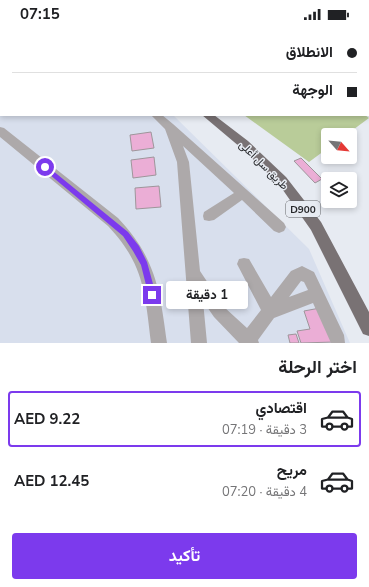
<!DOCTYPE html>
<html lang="ar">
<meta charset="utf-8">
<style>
body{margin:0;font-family:"Nunito Sans",Vazirmatn,sans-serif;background:#f2f2f2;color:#202124;direction:rtl;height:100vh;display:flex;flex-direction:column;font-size:15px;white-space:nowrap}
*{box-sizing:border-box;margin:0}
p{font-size:13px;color:#757577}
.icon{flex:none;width:22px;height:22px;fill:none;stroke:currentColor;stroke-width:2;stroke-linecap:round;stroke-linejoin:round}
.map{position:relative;height:315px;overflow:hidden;direction:ltr}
.drawer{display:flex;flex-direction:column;background:#fff;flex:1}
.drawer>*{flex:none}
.top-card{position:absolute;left:0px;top:0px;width:369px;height:88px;box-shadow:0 2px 6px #0003;direction:rtl;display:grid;align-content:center;height:88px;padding:0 12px;background:#fff}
.needle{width:26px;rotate:117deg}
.buttons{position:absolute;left:321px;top:100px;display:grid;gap:8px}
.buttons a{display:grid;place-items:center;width:36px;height:36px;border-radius:4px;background:#fff;box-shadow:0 2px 6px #0003;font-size:20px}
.end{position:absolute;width:18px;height:18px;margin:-9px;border:5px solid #7c3aed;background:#fff;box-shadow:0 0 0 2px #fff}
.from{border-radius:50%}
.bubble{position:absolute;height:28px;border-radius:4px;background:#fff;box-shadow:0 2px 6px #0003;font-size:13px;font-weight:700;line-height:28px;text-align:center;direction:rtl}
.top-card b{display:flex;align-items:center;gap:14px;height:38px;font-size:15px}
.top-card b+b{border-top:1px solid #e0e0e0}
.top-card i{width:10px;height:10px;background:#202124}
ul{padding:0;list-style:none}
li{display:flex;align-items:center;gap:12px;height:56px;margin:0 8px 6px;padding:0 4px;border:2px solid transparent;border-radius:4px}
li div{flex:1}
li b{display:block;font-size:15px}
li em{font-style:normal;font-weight:700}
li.active{border-color:#7c3aed}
li>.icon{width:36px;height:36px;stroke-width:1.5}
h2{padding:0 12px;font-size:18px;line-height:48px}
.button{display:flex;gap:8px;margin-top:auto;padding:8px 12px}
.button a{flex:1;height:46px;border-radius:4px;background:#7c3aed;color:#fff;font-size:16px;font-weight:700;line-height:46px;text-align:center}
.status{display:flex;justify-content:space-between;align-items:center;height:28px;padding:0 20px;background:#fff;direction:ltr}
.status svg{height:11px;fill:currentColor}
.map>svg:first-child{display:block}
.built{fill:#d8dfed}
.green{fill:#b9cc99}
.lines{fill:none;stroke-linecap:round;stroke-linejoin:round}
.river{fill:#63bdcc;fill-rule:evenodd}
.building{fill:#ebaed6;stroke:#9e969b}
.minor{fill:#ada9aa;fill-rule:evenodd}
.major{fill:#797274;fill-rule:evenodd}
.route{fill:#7c3aed}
.labels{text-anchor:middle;stroke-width:3;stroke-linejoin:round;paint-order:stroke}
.shield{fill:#e7ebf2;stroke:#616367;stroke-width:1}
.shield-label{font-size:10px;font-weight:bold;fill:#28292c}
.street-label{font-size:11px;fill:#28292c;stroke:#e7ebf2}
</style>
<div class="status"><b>07:15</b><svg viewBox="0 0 49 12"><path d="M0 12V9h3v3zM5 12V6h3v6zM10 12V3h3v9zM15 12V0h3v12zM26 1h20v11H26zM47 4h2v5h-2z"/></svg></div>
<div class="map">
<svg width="369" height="315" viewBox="0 0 369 315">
<rect width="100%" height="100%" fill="#e7ebf2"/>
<!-- built -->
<path class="built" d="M0,0L45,1H1V87H173L309,221L350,315H0Z"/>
<!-- green -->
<path class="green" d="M244,87H365L369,90L346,107H328V120L309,134Z"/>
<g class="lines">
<!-- river -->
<path class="river" d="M249,0H263L264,1H250Z
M368,52H369V60H368Z"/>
</g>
<!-- building -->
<path class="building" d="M151,104L154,120L132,123L130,107Z
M154,129L156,147L133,150L131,132Z
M301,130L322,151L315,155L294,133Z
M159,158L161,179L136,181L135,160Z
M320,280L334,314L301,315L297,303L310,301L304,283Z
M296,306L299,315H290L288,307Z"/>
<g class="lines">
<!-- minor -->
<path class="minor" d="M22,0H30L31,1H23Z
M100,0H110L111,1H101Z
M307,0H315V1H307Z
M368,23L369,24V30L368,29Z
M151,87H162L173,96L284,195L286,199L284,203L279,205L274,203L242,172L214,192L209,193L204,192L203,188L204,184L234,165L183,118L189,134L200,243L224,279L247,300L261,282L237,236L239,231L244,230L249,231L271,269L291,243L302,238L314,244L344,307L345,315H331L313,275L274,290L258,312L259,315H239L214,289L203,273L207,315H191L177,134L165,101ZM301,253L304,254L308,262L289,269Z
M0,99L4,100L118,190C156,230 160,263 167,315H151C145,265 144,236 108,198L0,109Z"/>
<!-- major -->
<path class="major" d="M53,0H61L62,1H54Z
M202,87H214L248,113L286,149L321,194L369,284V308L363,306L311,202L278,155L240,119Z"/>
</g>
<!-- route -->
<path class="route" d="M43,138H47L128,204L139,218L147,234L156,267L155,269H149L141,237L133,223L123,208L43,141Z"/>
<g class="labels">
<!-- shield labels -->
<rect class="shield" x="286" y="173" width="34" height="16" rx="3"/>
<g class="shield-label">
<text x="303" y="185">D900</text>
</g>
<!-- street labels -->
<g class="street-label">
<text transform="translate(264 137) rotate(45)" y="4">طريق سل أعلى</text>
</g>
</g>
</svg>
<div class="buttons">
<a><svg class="needle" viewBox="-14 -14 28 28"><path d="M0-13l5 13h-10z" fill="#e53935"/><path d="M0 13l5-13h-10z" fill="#757577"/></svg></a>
<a><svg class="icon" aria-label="layers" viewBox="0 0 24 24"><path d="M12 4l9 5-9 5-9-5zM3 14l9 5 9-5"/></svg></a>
</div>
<i class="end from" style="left:45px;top:139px"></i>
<i class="end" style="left:152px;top:267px"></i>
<div class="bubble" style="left:166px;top:253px;width:82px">1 دقيقة</div>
<div class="top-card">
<b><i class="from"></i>الانطلاق</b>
<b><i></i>الوجهة</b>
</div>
</div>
<section class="drawer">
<h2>اختر الرحلة</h2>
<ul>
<li class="active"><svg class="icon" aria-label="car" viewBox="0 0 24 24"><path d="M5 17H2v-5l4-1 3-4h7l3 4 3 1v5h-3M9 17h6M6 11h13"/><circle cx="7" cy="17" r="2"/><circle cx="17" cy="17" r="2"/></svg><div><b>اقتصادي</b><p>3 دقيقة · 07:19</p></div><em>AED 9.22</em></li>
<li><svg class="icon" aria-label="car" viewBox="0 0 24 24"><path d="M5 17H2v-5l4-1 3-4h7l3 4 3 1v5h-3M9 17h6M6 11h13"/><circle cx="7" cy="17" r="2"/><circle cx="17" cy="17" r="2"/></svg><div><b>مريح</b><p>4 دقيقة · 07:20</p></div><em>AED 12.45</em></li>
</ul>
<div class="button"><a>تأكيد</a></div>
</section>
